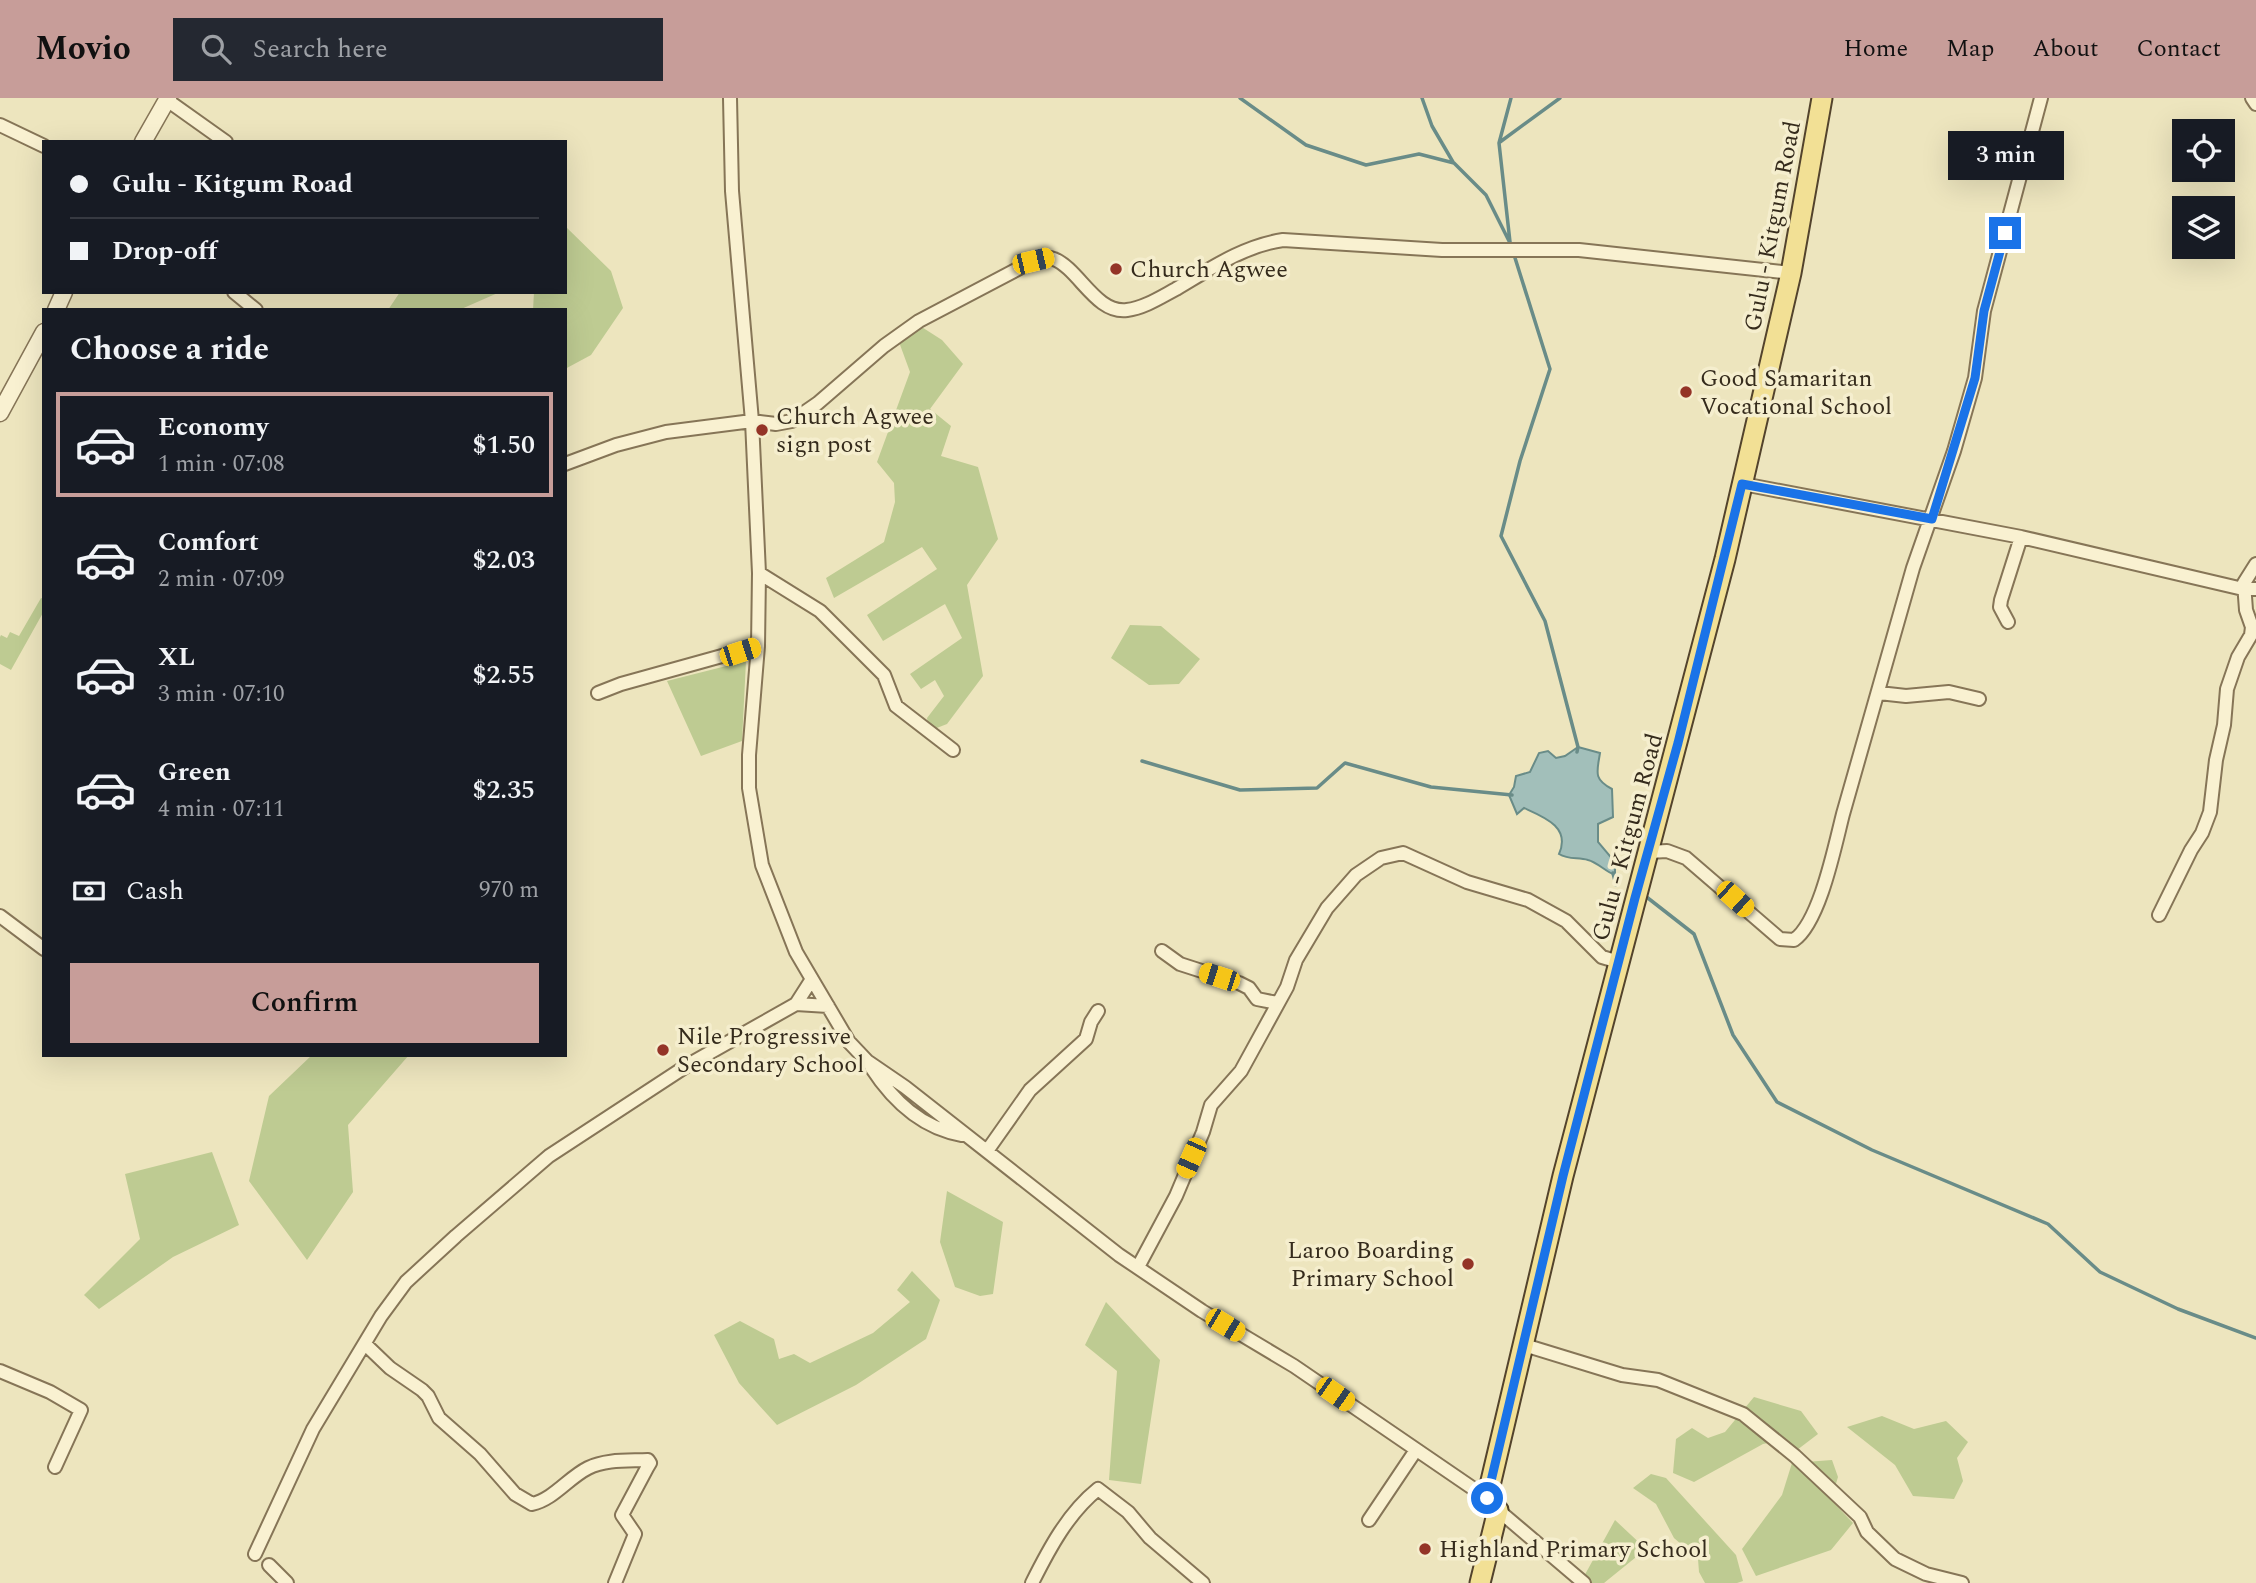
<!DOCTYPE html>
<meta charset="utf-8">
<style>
body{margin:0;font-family:Spectral,serif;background:#242831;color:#f1f3f6;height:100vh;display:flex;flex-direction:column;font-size:26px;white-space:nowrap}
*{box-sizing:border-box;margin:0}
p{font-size:23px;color:#9ea1a6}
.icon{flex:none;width:38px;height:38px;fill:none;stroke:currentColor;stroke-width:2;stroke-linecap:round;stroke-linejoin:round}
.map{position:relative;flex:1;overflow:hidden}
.drawer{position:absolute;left:42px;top:210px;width:525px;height:749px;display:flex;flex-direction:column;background:#171b24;border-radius:0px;box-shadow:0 7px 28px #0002}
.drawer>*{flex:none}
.guide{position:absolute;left:42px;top:42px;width:525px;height:154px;border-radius:0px;box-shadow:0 7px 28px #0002;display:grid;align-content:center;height:154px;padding:0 28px;background:#171b24}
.buttons{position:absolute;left:2172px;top:21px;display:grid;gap:14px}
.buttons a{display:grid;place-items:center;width:63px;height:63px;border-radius:0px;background:#171b24;box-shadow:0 7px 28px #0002;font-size:35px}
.end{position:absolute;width:32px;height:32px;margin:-16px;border:9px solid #1a73e8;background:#fff;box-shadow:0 0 0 4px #fff}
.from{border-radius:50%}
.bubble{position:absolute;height:49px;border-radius:0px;background:#171b24;box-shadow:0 7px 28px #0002;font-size:23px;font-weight:600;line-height:49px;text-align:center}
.car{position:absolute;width:21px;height:42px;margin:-21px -10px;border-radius:9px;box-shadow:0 0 5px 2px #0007;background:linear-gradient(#f5c518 24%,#345 0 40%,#f5c518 0 76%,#345 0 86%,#f5c518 0)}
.guide b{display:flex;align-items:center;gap:24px;height:66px;font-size:26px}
.guide b+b{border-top:2px solid #363941}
.guide i{width:18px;height:18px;background:#f1f3f6}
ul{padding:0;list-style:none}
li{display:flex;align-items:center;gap:21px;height:105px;margin:0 14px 10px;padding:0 14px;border:4px solid transparent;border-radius:0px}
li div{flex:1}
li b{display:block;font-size:26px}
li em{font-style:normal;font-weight:600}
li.selected{border-color:#c79d99}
li>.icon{width:63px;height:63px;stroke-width:1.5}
h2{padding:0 28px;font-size:32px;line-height:84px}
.pay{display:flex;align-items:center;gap:18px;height:77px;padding:0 28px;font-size:26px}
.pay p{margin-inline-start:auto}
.cta{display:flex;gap:14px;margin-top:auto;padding:14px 28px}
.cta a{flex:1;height:80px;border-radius:0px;background:#c79d99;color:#111;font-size:28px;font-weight:600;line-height:80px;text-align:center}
header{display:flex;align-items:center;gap:42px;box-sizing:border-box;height:98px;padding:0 35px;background:#c79d99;color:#111}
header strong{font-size:33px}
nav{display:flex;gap:38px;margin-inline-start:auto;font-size:24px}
.search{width:490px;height:63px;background:#242831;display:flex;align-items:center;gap:18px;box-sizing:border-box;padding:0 24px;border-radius:0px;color:#9ea1a6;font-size:26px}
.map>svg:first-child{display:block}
.green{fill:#becb92}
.water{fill:#a2bfba;stroke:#698c88;stroke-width:2}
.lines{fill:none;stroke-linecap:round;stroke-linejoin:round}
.stream{stroke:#698c88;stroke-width:3.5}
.minor-casing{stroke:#867557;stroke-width:16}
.tertiary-casing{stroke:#867557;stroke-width:19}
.primary-casing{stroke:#53432c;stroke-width:23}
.minor{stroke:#f9f1d1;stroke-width:12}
.tertiary{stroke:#f9f1d1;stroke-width:16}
.primary{stroke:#f2e095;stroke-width:19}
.route{stroke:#1a73e8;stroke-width:9}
.poi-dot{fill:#943427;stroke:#f5eece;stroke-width:2.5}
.labels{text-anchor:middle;stroke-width:7;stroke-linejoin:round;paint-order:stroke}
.street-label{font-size:24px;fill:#352b1c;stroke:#f5eece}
.poi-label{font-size:24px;fill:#352b1c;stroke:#f5eece;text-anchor:start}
</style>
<header>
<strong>Movio</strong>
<div class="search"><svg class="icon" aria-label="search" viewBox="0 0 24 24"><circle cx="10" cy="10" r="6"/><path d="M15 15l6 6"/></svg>Search here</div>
<nav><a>Home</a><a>Map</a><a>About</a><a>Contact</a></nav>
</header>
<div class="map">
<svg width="2256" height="1485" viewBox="0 0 2256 1485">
<rect width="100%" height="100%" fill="#ede5be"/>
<!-- green -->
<path class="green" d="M565,128L611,173L623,210L591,257L565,271V212H533L534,194H565Z
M400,194H500L459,212H388Z
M917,226L942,242L963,266L930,311L951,328L941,358L978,369L998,441L967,487L983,578L947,626L929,633L927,620L944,598L935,582L921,591L910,576L962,540L945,506L883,543L867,517L937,471L922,449L834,500L826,480L884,444L895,404L894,385L877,364L910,274L899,244Z
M41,500L44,501V513L11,572L0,566V539L1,537L7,540L10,534L19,538Z
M1130,527L1161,528L1200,561L1179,586L1149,587L1111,560Z
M746,563L742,643L701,658L667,583Z
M312,957H409L348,1027L353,1094L307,1162L249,1083L269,998Z
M212,1054L239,1127L173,1159L99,1211L84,1197L140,1141L125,1076Z
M947,1093L1003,1124L993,1196L980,1198L955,1189L940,1144Z
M912,1173L940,1202L926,1241L856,1287L777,1327L739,1285L714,1237L740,1223L774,1241L779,1261L794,1256L810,1265L873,1235L910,1204L897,1192Z
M1106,1204L1160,1262L1141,1386L1109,1382L1117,1273L1085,1247Z
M1754,1299L1801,1313L1818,1336L1797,1352L1782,1342L1763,1346L1694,1384L1673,1375L1676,1341L1692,1330L1708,1340L1725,1334Z
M1882,1318L1914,1331L1946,1323L1968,1344L1957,1360L1963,1383L1954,1401L1913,1398L1895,1367L1847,1329Z
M1832,1362L1838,1379L1831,1402L1853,1425L1831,1452L1756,1478L1742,1451L1782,1397L1792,1365Z
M1651,1376L1666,1380L1736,1457L1743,1483L1737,1485H1705L1699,1474L1698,1461L1674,1440L1656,1406L1633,1390Z
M1615,1422L1646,1451L1604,1485H1585L1582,1482Z"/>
<!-- water -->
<path class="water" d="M1578,649L1600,655C1597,674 1593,681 1612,691L1613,719L1598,726V744L1615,764V777C1606,774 1597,764 1588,762C1578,759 1569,762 1559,756C1571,729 1544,719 1524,710L1517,716L1509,697L1514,689L1516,678L1530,674L1539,655L1548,653L1556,660L1565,658Z"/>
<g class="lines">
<!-- stream -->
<path class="stream" d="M1240,0L1306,47L1366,67L1419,56L1454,65L1486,97L1509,143
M1422,0L1432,28L1453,64
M1511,0L1499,45L1510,144L1550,271L1520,363L1501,438L1545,523L1578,649L1577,654
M1500,44L1560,0
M1142,663L1240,692L1317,690L1345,665L1431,689L1512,697
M1613,775L1616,787
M1644,797L1694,836L1733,937L1777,1004L1872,1052L2048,1126L2100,1174L2178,1211L2256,1240"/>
<defs>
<path id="minor" d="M730,0L732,93L752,323L759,475L758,548L749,657V690L762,767L796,854L849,944L867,963L905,989L1119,1157L1202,1213L1294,1268L1487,1400
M2252,0L2256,6
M167,2L226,44
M0,27L44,48
M234,194L256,212
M565,366L616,347L666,334L752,323L776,326L792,323L818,305L884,248L919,223L1033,163C1039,161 1047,158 1054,161C1079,171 1096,216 1127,212C1144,210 1161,199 1176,191C1210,171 1243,148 1283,142L1442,152H1579L1791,175
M1743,386L2021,439L2243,491H2256
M759,475L820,513L884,577L896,608L953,652
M2008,524L2000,509L2001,502L2021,439
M598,595L621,586L758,548
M1879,595L1906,598L1949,594L1979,601
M1649,754L1667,753L1686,760L1780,841L1794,842C1820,824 1835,747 1843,716L1913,470L1954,353L1975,280L1984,213L2041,0
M2159,817L2191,752L2202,735L2210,714L2216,662L2224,627L2227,591L2238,559L2251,537L2252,529L2246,512L2244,485L2256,466
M0,818L44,851
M1162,853L1180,866L1239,885L1249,890L1257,901L1277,905
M796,906L828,908
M871,969C893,1003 921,1030 962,1037
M987,1053L1030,992L1086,941L1091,924L1098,913
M1138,1169L1176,1098L1203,1034L1211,1007L1241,973L1287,889L1296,862L1327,810L1356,777L1381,760L1403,755L1467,784L1528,802L1566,823L1602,859L1619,864
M365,1246L390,1270L422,1292L428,1298L439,1320L480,1356L515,1396L532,1406C554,1401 568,1380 588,1370C606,1361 629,1363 648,1362L650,1365L647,1370L622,1417L635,1436L615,1485
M1524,1247L1622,1277L1658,1282L1743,1316L1795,1358L1860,1419L1867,1434L1895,1461L1926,1476L1962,1485
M0,1273L50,1294L81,1312L55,1369
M1498,1412L1584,1485
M1369,1422L1416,1352
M255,1456L313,1331L381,1218L406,1184L456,1138L549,1058L688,967L796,906L812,881
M269,1467L287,1485
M1032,1485C1049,1451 1068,1415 1098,1391L1128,1414L1150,1440L1203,1485"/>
<path id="tertiary" d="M143,44L168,0
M56,212L64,194
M0,315L44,234"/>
<path id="primary" d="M1480,1485L1498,1412L1487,1400L1563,1078L1725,461L1791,175L1822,0"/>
</defs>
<!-- minor casing -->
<use href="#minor" class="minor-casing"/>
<!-- tertiary casing -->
<use href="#tertiary" class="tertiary-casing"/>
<!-- primary casing -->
<use href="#primary" class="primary-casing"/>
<!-- minor -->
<use href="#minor" class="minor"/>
<!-- tertiary -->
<use href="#tertiary" class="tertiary"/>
<!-- primary -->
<use href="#primary" class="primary"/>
</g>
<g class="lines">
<!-- route -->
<path class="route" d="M1487,1400L1563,1078L1635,800L1678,645L1742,386L1932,421L1975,280L1984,213L2005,135"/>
</g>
<!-- markers -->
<g class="poi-dot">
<circle cx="1116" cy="171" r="7"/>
<circle cx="1686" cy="294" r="7"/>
<circle cx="762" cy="332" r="7"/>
<circle cx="663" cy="952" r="7"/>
<circle cx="1468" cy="1166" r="7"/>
<circle cx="1425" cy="1451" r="7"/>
</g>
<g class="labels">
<!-- street labels -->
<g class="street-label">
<text transform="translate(1772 128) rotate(-79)" y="8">Gulu - Kitgum Road</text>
<text transform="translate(1627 739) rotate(-75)" y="8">Gulu - Kitgum Road</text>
</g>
<!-- poi labels -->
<g class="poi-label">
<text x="1130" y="179">Church Agwee</text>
<text x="1700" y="288">Good Samaritan<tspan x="1700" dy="28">Vocational School</tspan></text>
<text x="776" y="326">Church Agwee<tspan x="776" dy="28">sign post</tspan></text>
<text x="677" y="946">Nile Progressive<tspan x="677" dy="28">Secondary School</tspan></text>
<text x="1454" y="1160" text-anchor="end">Laroo Boarding<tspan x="1454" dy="28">Primary School</tspan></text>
<text x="1439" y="1459">Highland Primary School</text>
</g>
</g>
</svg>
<div class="buttons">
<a><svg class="icon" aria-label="locate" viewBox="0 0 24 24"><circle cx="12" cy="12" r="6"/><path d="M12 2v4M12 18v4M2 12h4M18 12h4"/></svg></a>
<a><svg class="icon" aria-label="layers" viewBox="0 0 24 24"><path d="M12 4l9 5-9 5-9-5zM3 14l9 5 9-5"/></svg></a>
</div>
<i class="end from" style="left:1487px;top:1400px"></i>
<i class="end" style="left:2005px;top:135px"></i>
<div class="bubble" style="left:1948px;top:33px;width:116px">3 min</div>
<i class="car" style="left:1033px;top:163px;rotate:77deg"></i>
<i class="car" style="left:740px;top:554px;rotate:72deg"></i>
<i class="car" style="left:1735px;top:801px;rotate:132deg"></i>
<i class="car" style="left:1219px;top:879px;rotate:288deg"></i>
<i class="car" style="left:1191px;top:1060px;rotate:204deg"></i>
<i class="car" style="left:1225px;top:1227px;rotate:121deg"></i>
<i class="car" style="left:1335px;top:1296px;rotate:125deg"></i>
<div class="guide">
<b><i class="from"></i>Gulu - Kitgum Road</b>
<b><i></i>Drop-off</b>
</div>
<section class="drawer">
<h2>Choose a ride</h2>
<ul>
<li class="selected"><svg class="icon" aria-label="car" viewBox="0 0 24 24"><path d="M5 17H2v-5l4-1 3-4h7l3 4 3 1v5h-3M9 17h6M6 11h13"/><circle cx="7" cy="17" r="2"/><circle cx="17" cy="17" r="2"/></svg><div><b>Economy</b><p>1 min · 07:08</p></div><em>$1.50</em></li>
<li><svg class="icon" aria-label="car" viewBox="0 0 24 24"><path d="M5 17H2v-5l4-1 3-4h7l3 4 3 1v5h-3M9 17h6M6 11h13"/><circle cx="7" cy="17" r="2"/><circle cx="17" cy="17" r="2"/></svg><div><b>Comfort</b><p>2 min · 07:09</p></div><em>$2.03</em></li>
<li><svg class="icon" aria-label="car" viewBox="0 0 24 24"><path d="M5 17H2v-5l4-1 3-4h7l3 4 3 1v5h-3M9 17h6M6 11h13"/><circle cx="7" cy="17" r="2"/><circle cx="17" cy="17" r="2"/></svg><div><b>XL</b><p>3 min · 07:10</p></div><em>$2.55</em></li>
<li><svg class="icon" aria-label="car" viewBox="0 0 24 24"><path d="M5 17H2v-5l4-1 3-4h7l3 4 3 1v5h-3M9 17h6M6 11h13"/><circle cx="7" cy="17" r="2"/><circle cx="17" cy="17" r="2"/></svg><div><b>Green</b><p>4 min · 07:11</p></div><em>$2.35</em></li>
</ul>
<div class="pay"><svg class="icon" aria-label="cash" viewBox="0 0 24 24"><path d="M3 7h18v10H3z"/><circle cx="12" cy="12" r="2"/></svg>Cash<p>970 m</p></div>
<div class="cta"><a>Confirm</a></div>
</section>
</div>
